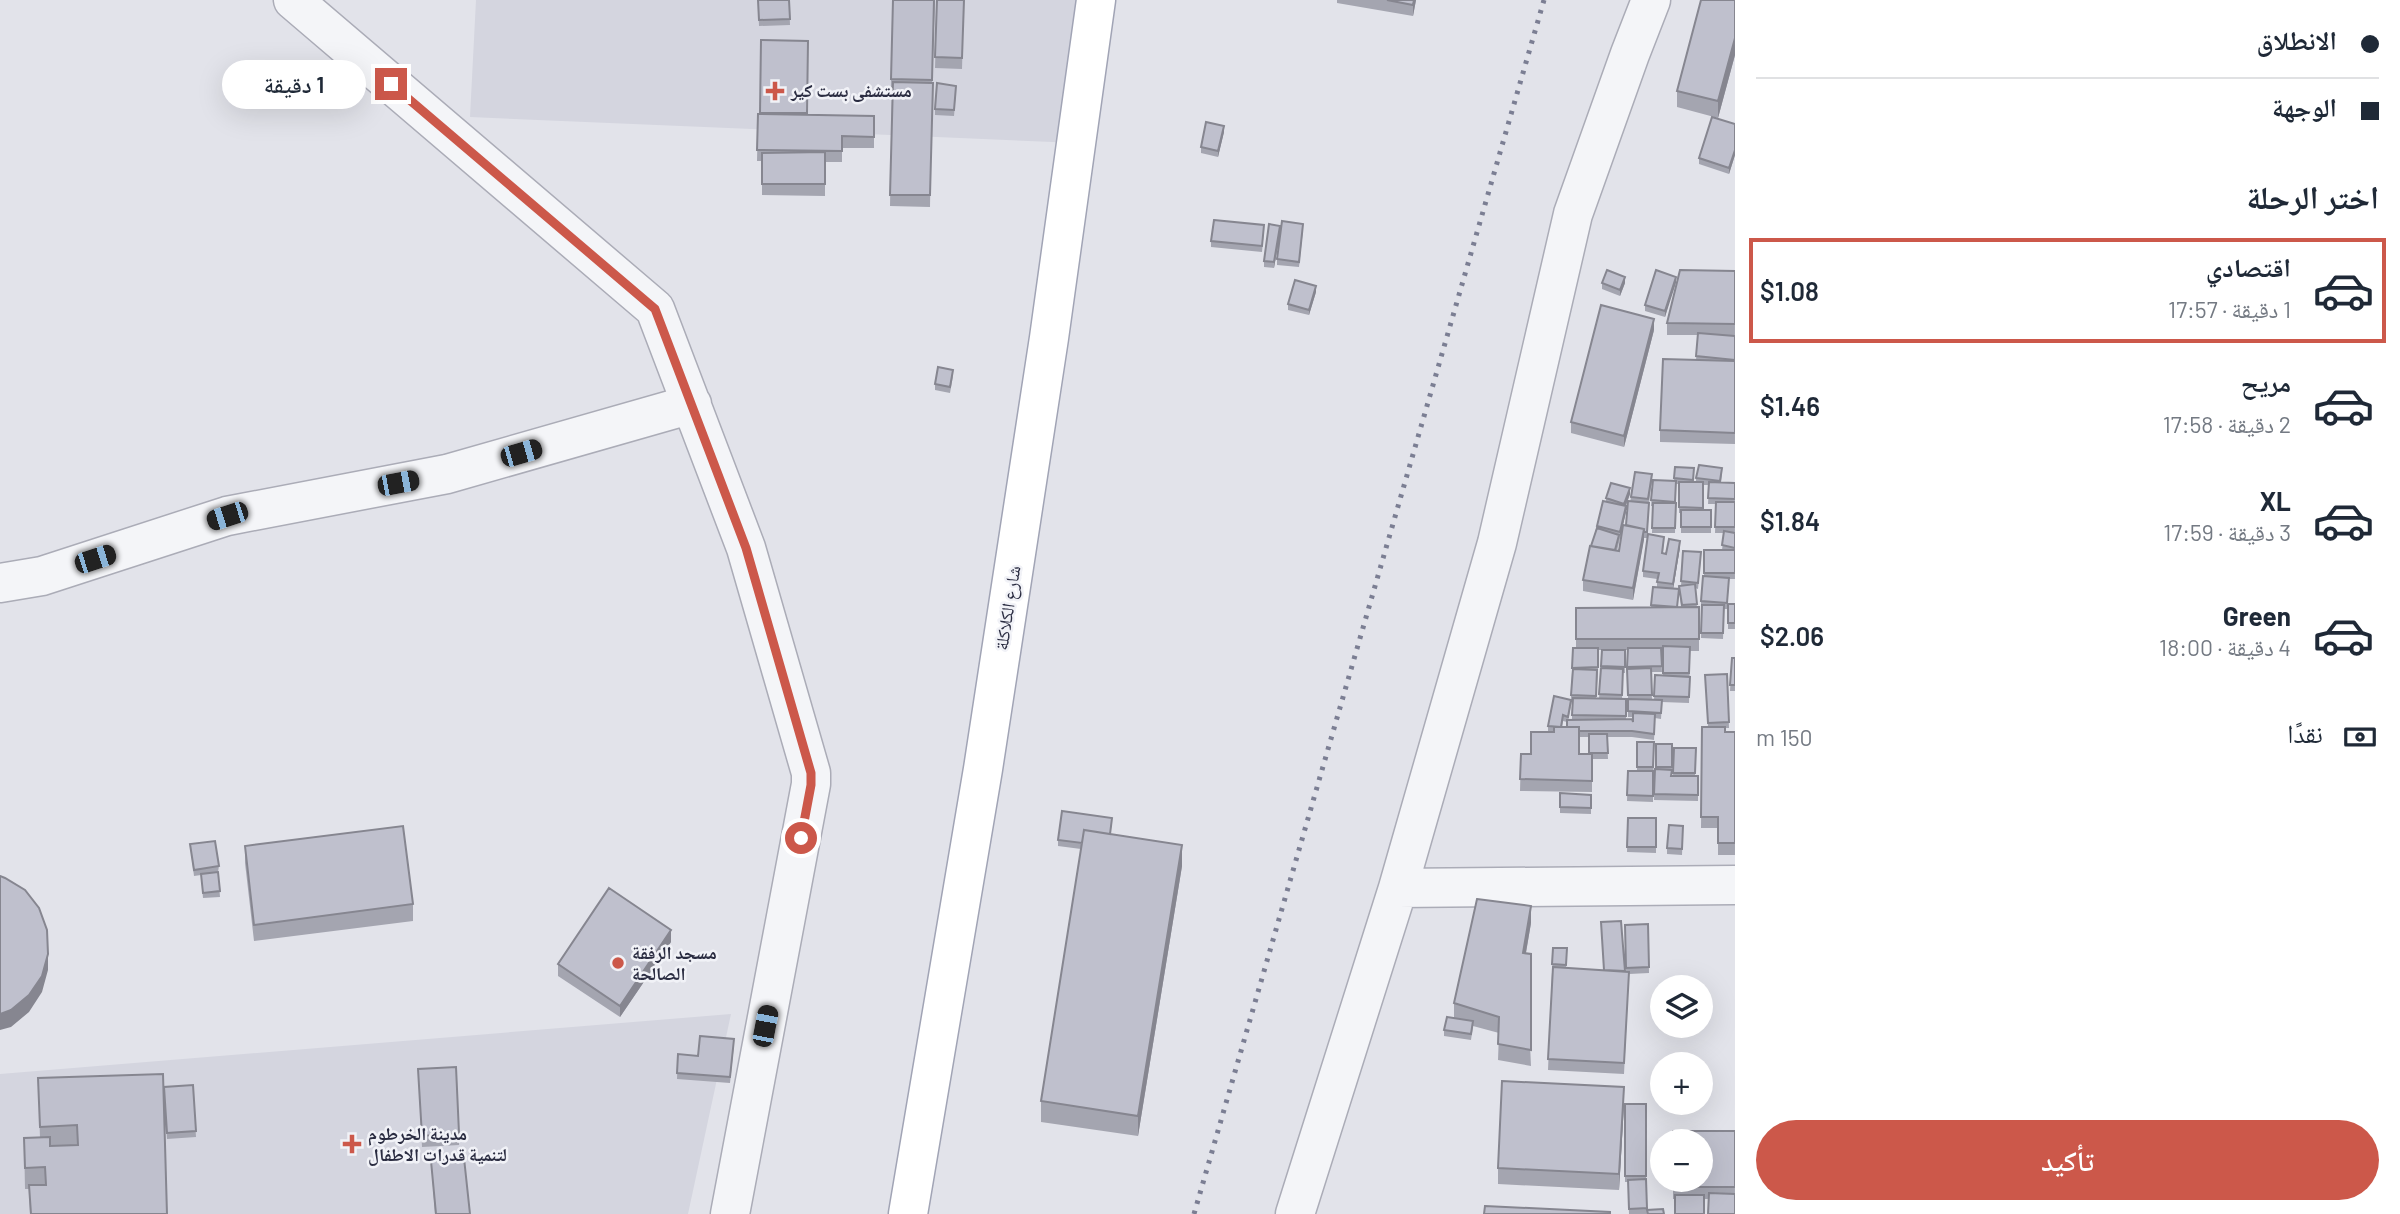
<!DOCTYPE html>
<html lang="ar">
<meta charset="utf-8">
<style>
body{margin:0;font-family:Barlow,"Noto Naskh Arabic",sans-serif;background:#f2f2f3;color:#1f2937;direction:rtl;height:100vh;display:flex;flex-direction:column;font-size:26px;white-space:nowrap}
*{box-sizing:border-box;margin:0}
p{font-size:23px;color:#747a83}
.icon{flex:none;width:38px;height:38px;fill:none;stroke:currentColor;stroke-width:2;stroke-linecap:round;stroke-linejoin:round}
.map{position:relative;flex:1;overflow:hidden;direction:ltr}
.panel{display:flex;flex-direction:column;background:#fff;width:665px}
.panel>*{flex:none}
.hud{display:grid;align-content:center;height:154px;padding:0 21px;background:#fff}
.buttons{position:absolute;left:1650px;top:975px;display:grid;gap:14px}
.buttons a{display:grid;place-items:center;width:63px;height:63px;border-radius:50%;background:#fff;box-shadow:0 7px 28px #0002;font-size:35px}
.end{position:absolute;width:32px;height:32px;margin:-16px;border:9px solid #cc584a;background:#fff;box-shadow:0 0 0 4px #fff}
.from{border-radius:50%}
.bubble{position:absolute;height:49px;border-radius:24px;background:#fff;box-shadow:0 7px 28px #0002;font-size:23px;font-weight:600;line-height:49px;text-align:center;direction:rtl}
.car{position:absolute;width:21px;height:42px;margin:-21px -10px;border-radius:9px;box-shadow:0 0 5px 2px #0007;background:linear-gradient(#222 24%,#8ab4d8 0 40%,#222 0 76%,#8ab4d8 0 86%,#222 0)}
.hud b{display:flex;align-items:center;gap:24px;height:66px;font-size:26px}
.hud b+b{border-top:2px solid #e0e1e3}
.hud i{width:18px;height:18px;background:#1f2937}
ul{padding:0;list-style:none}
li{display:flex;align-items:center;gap:21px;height:105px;margin:0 14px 10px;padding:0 7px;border:4px solid transparent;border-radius:0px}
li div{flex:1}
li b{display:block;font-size:26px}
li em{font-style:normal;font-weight:600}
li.active{border-color:#cc584a}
li>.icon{width:63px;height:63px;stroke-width:1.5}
h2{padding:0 21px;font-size:32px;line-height:84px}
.pay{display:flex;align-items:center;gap:18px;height:77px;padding:0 21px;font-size:26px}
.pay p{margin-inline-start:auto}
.cta{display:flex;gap:14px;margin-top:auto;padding:14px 21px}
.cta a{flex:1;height:80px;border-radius:42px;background:#cc584a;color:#fff;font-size:28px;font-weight:600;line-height:80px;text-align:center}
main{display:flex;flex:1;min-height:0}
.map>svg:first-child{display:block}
.built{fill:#d4d5df}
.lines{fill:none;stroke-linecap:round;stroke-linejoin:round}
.minor-casing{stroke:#abacb7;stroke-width:41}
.major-casing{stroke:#a1a4b5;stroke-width:41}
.minor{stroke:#f4f5f8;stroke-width:38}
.major{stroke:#fff;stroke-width:38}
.rail{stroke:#7b7e93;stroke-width:5;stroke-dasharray:3.5 7;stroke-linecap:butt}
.wall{fill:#a4a5b0;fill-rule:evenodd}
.shaded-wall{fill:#868690}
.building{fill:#bfc0cd;stroke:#868690;stroke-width:2}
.route{stroke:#cc584a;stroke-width:9}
.poi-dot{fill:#cc584a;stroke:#f1f2f7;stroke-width:2.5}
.labels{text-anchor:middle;stroke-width:5;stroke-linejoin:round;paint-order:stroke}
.poi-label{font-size:18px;font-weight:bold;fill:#2a2c41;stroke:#f1f2f7;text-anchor:start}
.street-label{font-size:18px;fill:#2a2c41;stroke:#f1f2f7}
</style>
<main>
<section class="panel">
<div class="hud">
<b><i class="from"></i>الانطلاق</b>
<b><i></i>الوجهة</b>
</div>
<h2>اختر الرحلة</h2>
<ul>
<li class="active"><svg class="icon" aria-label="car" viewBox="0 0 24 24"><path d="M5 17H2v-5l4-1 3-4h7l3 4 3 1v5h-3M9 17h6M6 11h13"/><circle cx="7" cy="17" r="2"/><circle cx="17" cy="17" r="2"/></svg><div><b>اقتصادي</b><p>1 دقيقة · 17:57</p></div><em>$1.08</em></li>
<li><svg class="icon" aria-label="car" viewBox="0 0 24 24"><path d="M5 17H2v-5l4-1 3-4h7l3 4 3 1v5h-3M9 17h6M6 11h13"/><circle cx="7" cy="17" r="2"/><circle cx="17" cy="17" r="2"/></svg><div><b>مريح</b><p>2 دقيقة · 17:58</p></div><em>$1.46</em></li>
<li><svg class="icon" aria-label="car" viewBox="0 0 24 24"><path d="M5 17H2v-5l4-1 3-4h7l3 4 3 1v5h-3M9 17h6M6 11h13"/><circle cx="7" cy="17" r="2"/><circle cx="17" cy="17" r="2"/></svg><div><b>XL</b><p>3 دقيقة · 17:59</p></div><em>$1.84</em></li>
<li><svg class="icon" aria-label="car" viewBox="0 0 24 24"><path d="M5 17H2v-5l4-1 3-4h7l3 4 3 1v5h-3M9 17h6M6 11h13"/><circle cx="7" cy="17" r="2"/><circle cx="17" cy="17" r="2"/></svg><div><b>Green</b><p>4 دقيقة · 18:00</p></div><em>$2.06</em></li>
</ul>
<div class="pay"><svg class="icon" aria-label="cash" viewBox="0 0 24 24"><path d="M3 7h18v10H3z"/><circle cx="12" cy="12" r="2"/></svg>نقدًا<p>150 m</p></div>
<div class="cta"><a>تأكيد</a></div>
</section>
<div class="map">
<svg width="1735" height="1214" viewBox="0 0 1735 1214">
<rect width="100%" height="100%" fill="#e2e3ea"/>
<!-- built -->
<path class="built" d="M476,0H1084L1077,143L470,117Z
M731,1014L688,1214H0V1074Z"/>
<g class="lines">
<defs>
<path id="minor" d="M293,0L655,309L746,548L811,773V784L730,1214
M0,583L42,576L227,516L447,474L692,404
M1398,888L1735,885
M1295,1214L1398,888L1497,543L1573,214L1630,54L1651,0"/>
<path id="major" d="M908,1214L983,769L1049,338L1096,0"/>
</defs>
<!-- minor casing -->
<use href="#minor" class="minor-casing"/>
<!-- major casing -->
<use href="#major" class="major-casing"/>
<!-- minor -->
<use href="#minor" class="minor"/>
<!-- major -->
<use href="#major" class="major"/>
<!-- rail -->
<path class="rail" d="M1194,1214L1544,0"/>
</g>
<!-- wall -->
<path class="wall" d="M758,0H789L790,25L759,26Z
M935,0L932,83L930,207L890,206L892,91H891V79Z
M937,0H964L962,69L935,68Z
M1337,0H1416L1413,16L1337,3Z
M1735,0V55L1718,118L1677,107V91Z
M761,40L808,41L807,115L874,116V148H842V162H825V196L762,195V161H757L758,114H760Z
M956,91L954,116L935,115V109Z
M1735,124V155L1729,174L1699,164V158Z
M1224,132L1218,157L1201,153V147Z
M1303,230L1299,267L1277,265V259Z
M1264,231L1262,252L1211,247V241Z
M1280,232L1274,268L1264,267V261Z
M1735,271V335H1722L1735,336V444L1660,442V430L1696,360L1698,335H1667V323Z
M1676,277L1665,317L1645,311V305Z
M1602,283H1625L1620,296L1602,289Z
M1316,292L1309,315L1288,310V304Z
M1654,330L1624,447L1571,433V422Z
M953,376L950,393L935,390V384Z
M1675,467L1694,468L1693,482H1696V478L1722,474L1721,483H1735V579H1729L1727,609H1724L1723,639L1701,638L1702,607H1701V601L1704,576V550H1722L1724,533H1715L1716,504H1708L1709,485H1703V510H1711V533H1681V513H1679V484H1676L1675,533H1652L1653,506H1651L1653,480L1674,481Z
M1652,480L1649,503V508L1647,538H1644L1633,600L1583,591V580L1603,501L1606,502V498L1630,494L1626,506V512L1617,551H1619L1626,525L1631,497Z
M1664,542L1663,553L1666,554L1680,547L1673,589L1678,607H1681L1679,586H1681L1683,551L1701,558L1698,589L1695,588L1697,607H1699V651H1690L1689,703L1662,702L1661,719L1655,718L1654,740L1632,737H1607L1608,759H1592V792L1520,791L1521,754H1531L1552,732H1548V726L1571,706L1568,720H1572V701H1571V695L1573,648H1576V608L1651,607L1653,587H1657V579L1643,577V571ZM1598,650H1602L1599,699L1596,698L1598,673ZM1624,650H1628V717H1633V722L1626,719V699H1622L1623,673H1625ZM1661,651H1663V676L1655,675L1654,700H1652L1651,672H1662ZM1563,721L1567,722V727H1562ZM1579,737H1589V754H1579Z
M1728,604H1735V629H1728Z
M1732,658H1735V691H1730Z
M1727,674L1729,728H1725V732H1735V855H1718V828H1701L1702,727H1708L1705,675Z
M1637,742H1654L1653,802L1627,801L1628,771H1637Z
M1656,744H1672V776H1673L1674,748H1696L1695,776H1698V801L1654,800Z
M1560,793L1591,795V814L1560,813Z
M1628,818H1656V853L1627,852Z
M1112,824L1110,834L1182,866L1138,1136L1041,1122V1101L1081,849L1058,846V840Z
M1683,826L1682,855L1667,854V848Z
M190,844L219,866L218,872L220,897L203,898L201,875L194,876Z
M245,846L413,904V921L254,941L245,863Z
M1531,923L1526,953L1531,1066L1498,1060L1499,1033L1473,1026L1471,1040L1444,1036V1030L1454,1018V1003Z
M1648,924L1649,973L1629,974L1624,1074L1548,1070L1553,948H1567L1566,968L1626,972L1625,925Z
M671,942L620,1017L558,976V964Z
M734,1045L730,1083L677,1079L678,1054L698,1056Z
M418,1069L459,1133V1145L422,1147Z
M38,1078L167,1214H30L29,1189H25L24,1138H40Z
M193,1085L196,1137L167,1139L164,1087Z
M1624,1104L1619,1190L1498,1184V1168Z
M1625,1104H1646V1179L1647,1214H1629L1628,1182H1625Z
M1735,1131V1214L1708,1199H1673V1180Z
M431,1161L470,1214H435Z"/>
<!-- shaded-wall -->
<path class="shaded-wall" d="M1414,0H1416L1413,16V5Z
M1735,38V55L1718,118V101Z
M1224,126V132L1218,157V151Z
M1735,150V155L1729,174V168Z
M1280,226V232L1274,268V262Z
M1625,277V283L1620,296V290Z
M1676,277V283L1665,317V311Z
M1316,286V292L1309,315V310Z
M1654,319V330L1624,447V436Z
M1630,488V494L1624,510V504Z
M1626,506V512L1620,538V532Z
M1644,529V540L1633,600V588Z
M1680,541V547L1673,590V584Z
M1182,845V866L1138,1136V1116Z
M1531,906V923L1523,969V953Z
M671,930V942L620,1017V1006Z
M48,954V970L42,992L29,1012L11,1027L0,1030V1014Z
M1624,1087V1104L1619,1190V1174Z"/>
<!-- building -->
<path class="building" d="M758,0H789L790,19L759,20Z
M893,0H934L932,80L891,79Z
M937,0H964L962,58L935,57Z
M1387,0H1414L1413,5Z
M1701,0H1735V38L1718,101L1677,91Z
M761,40L808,41L807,113H760Z
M893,82L933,83L930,195H890Z
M937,83L956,86L954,110L935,109Z
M758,114L874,116V137L842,136V151L757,150Z
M1712,117L1735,124V150L1729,168L1699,158Z
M1206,122L1224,126L1218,151L1201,147Z
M825,152V184H762V153Z
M1214,220L1264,225L1262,246L1211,241Z
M1282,221L1303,224L1299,262L1277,259Z
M1269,224L1280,226L1274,262L1264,261Z
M1607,270L1625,277L1620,290L1602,283Z
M1656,270L1676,277L1665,311L1645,305Z
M1680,270L1735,271V324L1667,323Z
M1295,280L1316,286L1309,310L1288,304Z
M1601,305L1654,319L1624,436L1571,422Z
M1698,333L1735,336V360L1696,356Z
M1663,359L1735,361V433L1660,430Z
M938,367L953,370L950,387L935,384Z
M1699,465L1722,468L1720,481L1696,478Z
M1675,467L1694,468L1693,480L1674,478Z
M1635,472L1652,474L1648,499L1631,497Z
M1653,480L1676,481L1675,502L1651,500Z
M1679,482H1703V508L1679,507Z
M1709,482L1735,483V499L1708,498Z
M1611,483L1630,488L1624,504L1606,498Z
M1603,501L1626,506L1620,532L1597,526Z
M1628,501L1649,503L1647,532H1644V529L1626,525Z
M1716,502H1735V527H1715Z
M1653,503H1676L1675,528H1652Z
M1681,510H1711V527H1681Z
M1623,525L1644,529L1633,588L1583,580L1590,546L1619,551Z
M1597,528L1619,535L1615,550L1591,546Z
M1724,531L1735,533V548L1722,545Z
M1648,534L1664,537L1662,553L1666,554L1669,539L1680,541L1673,584L1657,582L1659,573L1643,571Z
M1704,550H1735V573H1704Z
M1683,551L1701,552L1698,583L1681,581Z
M1703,576L1729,578L1727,603L1701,601Z
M1695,584L1697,604L1682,605L1679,586Z
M1653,587L1679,589L1677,607L1651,605Z
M1728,604H1735V623H1728Z
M1702,605H1724L1723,633H1701Z
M1699,607V639H1576V608Z
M1663,646L1690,647L1689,673H1663Z
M1573,648H1598V667L1572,668Z
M1628,648H1661L1662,666L1627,667Z
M1602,650H1625V667L1601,666Z
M1732,658H1735V685H1730Z
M1601,668L1623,669L1622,695L1599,694Z
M1651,668L1652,695H1628L1627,669Z
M1573,669L1597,670L1596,696L1571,695Z
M1727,674L1729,722L1708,723L1705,675Z
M1655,675L1690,677L1689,697L1654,696Z
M1554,696L1571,700L1568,717L1563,715L1561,727L1548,726Z
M1573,698L1626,699V716L1572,715Z
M1628,699L1662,700L1661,713L1628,711Z
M1633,713L1655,714L1654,734L1632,731H1579V727H1567V720L1632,719L1633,722Z
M1554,727H1579V754H1592V781L1520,779L1521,754H1531V732H1554Z
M1702,727H1725V732H1735V843H1718V817H1701Z
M1589,734H1607L1608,753H1589Z
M1637,742H1654L1653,767H1637Z
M1656,744H1672V767H1656Z
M1674,748H1696L1695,773H1673Z
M1655,769L1672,770L1671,776H1698V795L1654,794Z
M1628,771H1653V796L1627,795Z
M1560,793L1591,795V808L1560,807Z
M1062,811L1112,818L1110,834L1084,830L1082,843L1058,840Z
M1628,818H1656V847H1627Z
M1669,825L1683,826L1682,849L1667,848Z
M403,826L413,904L254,925L245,846Z
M1084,830L1182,845L1138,1116L1041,1101Z
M215,841L219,866L194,870L190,844Z
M218,872L220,891L203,893L201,874Z
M0,876L5,878L25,890L39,908L47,930L48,954L42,976L29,995L11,1010L0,1014Z
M609,888L671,930L620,1006L558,964Z
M1477,899L1531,906L1523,953L1531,954V1050L1498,1044L1499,1017L1454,1003Z
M1621,921L1625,971L1604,970L1601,922Z
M1648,924L1649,967L1626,968L1625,925Z
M1553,948H1567L1566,965L1552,964Z
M1553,967L1629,972L1624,1063L1548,1059Z
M1447,1017L1473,1021L1471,1034L1444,1030Z
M700,1036L734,1039L730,1077L677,1073L678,1054L698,1056Z
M456,1067L459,1133L422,1136L418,1069Z
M163,1074L167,1214H31L29,1185H46L45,1167L25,1168L24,1138L50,1137V1146L78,1145L77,1125L40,1127L38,1078Z
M1502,1081L1624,1087L1619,1174L1498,1168Z
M193,1085L196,1131L167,1133L164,1087Z
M1625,1104H1646V1176H1625Z
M1673,1131H1735V1187H1673V1180H1701V1141H1673Z
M464,1158L470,1214H436L431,1161Z
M1646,1179L1647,1208L1629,1209L1628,1180Z
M1709,1193L1735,1194V1214H1708Z
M1675,1195H1704V1214H1675Z
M1485,1206L1610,1212V1214H1484Z
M1663,1209L1664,1214H1648L1647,1210Z"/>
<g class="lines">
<!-- route -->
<path class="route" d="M391,84L655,309L746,548L811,773V785L801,838"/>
</g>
<!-- markers -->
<g class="poi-dot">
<path d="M771.5 80.5h7v7h7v7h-7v7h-7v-7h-7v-7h7z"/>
<circle cx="618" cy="963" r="7"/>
<path d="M348.5 1133.5h7v7h7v7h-7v7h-7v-7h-7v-7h7z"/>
</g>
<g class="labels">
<!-- poi labels -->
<g class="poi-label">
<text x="791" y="97">مستشفى بست كير</text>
<text x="632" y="959">مسجد الرفقة<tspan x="632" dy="21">الصالحة</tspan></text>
<text x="368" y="1140">مدينة الخرطوم<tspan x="368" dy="21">لتنمية قدرات الاطفال</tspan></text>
</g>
<!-- street labels -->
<g class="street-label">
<text transform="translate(1008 608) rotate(-81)" y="6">شارع الكلاكلة</text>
</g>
</g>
</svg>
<div class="buttons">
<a><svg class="icon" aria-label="layers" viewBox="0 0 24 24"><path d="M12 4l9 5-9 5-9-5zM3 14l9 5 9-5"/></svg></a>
<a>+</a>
<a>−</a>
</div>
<i class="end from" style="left:801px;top:838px"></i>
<i class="end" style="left:391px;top:84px"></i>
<div class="bubble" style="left:222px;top:60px;width:144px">1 دقيقة</div>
<i class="car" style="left:521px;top:453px;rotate:74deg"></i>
<i class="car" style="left:398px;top:483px;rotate:79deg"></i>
<i class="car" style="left:227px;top:516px;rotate:252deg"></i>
<i class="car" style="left:95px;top:559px;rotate:72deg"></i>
<i class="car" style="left:765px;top:1026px;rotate:11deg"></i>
</div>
</main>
